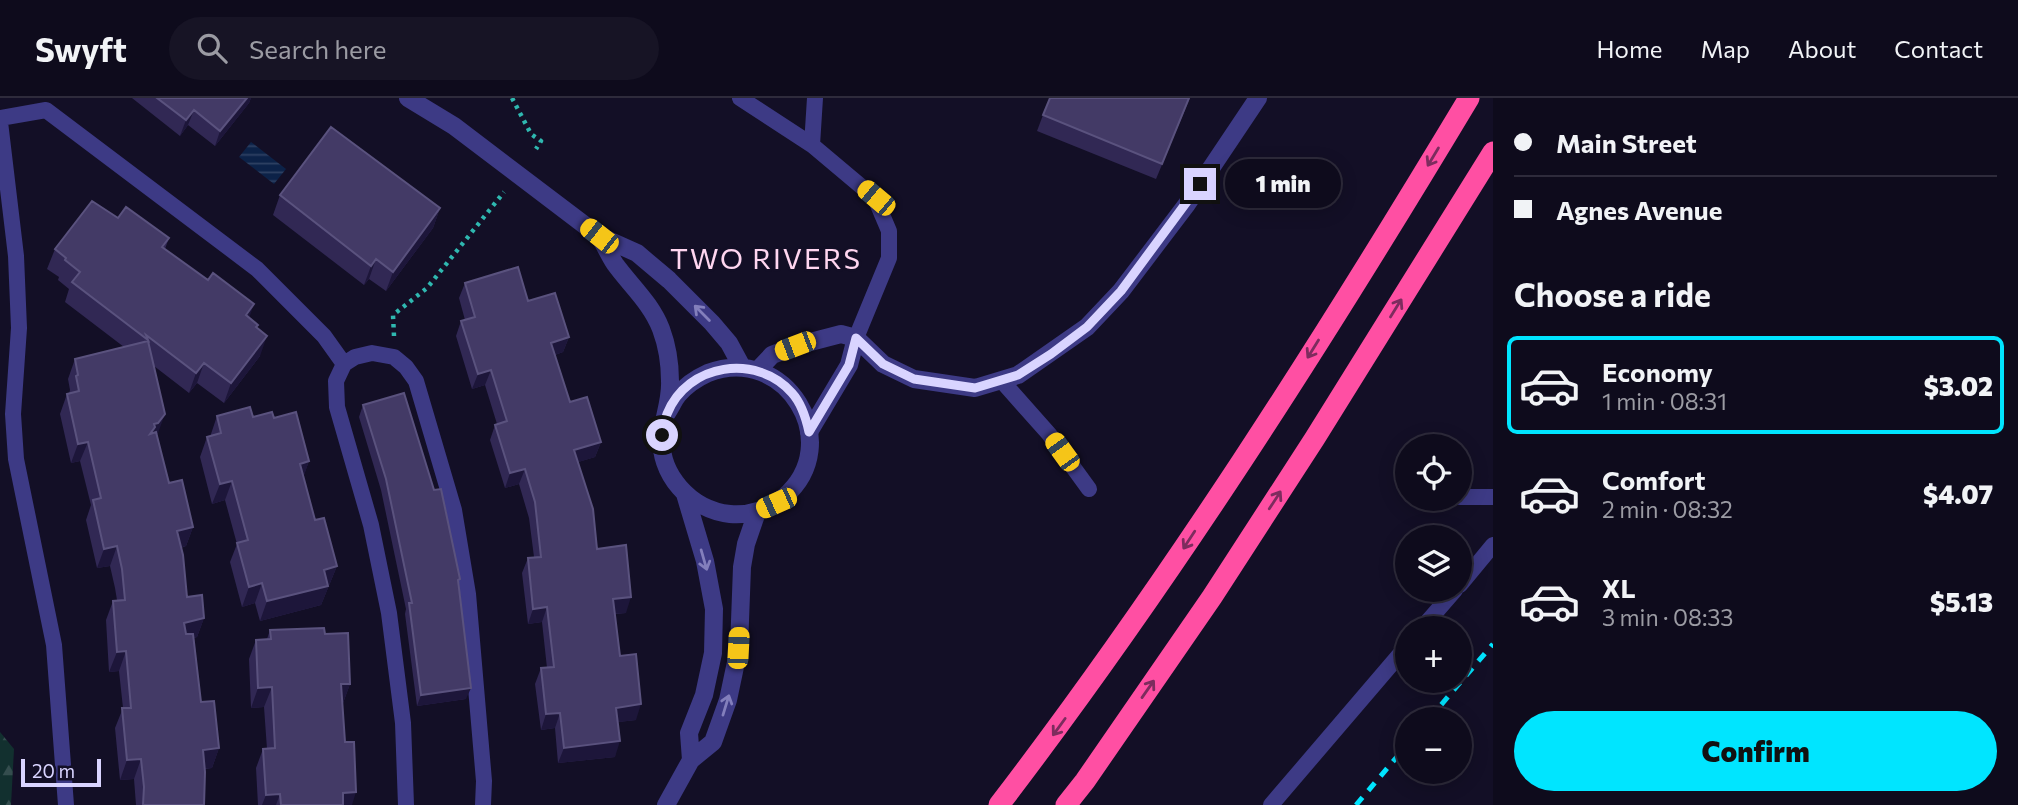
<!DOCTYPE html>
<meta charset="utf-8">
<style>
body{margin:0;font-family:Commissioner,sans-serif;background:#171425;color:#f1f3f6;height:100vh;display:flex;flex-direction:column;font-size:26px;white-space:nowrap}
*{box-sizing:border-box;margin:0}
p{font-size:23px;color:#9b9ba3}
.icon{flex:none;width:38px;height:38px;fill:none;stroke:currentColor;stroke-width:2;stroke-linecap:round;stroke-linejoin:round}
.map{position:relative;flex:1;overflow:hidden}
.sheet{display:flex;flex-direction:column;background:#0e0b1c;width:525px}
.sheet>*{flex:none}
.guide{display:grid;align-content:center;height:154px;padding:0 21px;background:#0e0b1c}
.controls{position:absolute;left:1395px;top:336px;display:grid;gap:14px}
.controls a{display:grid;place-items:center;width:77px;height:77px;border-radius:50%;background:#0e0b1c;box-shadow:0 4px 18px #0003,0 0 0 2px #2e2b3b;font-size:35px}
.scale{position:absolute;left:21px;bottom:18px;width:80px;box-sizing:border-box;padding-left:7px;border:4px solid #d9d4ff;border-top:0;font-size:19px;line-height:24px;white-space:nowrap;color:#d9d4ff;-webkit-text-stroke:5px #130f26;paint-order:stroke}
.end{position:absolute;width:32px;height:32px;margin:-16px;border:9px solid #d9d4ff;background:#111;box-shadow:0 0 0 4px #111}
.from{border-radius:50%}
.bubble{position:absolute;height:49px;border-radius:24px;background:#0e0b1c;box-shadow:0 4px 18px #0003,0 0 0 2px #2e2b3b;font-size:23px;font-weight:800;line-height:49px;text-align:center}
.car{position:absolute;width:21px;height:42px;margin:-21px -10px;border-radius:9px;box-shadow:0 0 5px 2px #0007;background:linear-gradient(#f5c518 24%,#345 0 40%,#f5c518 0 76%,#345 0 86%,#f5c518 0)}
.guide b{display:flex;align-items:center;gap:24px;height:66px;font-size:26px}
.guide b+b{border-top:2px solid #2e2b3b}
.guide i{width:18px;height:18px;background:#f1f3f6}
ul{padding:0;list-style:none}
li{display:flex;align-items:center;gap:21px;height:98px;margin:0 14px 10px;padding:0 7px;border:4px solid transparent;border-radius:10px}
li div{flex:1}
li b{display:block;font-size:26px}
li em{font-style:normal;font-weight:800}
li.selected{border-color:#00e5ff}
li>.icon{width:63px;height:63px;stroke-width:1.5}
h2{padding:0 21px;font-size:32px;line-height:84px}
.primary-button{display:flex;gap:14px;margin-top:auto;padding:14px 21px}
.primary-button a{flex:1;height:80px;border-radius:42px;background:#00e5ff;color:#111;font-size:28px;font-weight:800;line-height:80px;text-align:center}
header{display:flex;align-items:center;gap:42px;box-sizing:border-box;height:98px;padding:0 35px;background:#0e0b1c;border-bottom:2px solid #2e2b3b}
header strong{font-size:33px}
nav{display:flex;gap:38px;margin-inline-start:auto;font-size:24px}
.search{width:490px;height:63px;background:#171425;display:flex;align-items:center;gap:18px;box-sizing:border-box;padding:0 24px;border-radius:38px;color:#9b9ba3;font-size:26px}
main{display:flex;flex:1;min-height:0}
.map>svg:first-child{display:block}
.forest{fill:url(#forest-firs)}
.water{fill:url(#water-rules)}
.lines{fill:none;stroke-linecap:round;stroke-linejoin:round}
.path{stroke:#2fb8b0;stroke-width:4.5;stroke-dasharray:3.5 5;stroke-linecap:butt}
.service{stroke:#3d3a85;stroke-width:16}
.minor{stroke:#3d3a85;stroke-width:18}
.tertiary{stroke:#3d3a85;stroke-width:18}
.motorway{stroke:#ff4fa3;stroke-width:21}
.rail{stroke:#00e5ff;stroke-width:5;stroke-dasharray:10 9;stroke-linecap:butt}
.wall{fill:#312854}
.shaded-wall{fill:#1d163a}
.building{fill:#433a66;stroke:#5a527e;stroke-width:2}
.oneway{stroke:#7d2c5e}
.oneway2{stroke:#837fbc}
.route{stroke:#d9d4ff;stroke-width:9}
.labels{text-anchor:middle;stroke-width:5;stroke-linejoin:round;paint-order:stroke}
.quarter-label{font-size:28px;letter-spacing:2px;fill:#ffd6f0;stroke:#130f26}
</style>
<header>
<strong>Swyft</strong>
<div class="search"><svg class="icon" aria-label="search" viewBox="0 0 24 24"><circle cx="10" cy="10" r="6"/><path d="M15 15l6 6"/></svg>Search here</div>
<nav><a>Home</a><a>Map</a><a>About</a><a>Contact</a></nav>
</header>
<main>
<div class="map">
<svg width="1493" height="707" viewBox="0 0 1493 707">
<defs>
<pattern id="forest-firs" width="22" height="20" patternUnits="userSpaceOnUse" patternTransform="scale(1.75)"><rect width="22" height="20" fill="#12302f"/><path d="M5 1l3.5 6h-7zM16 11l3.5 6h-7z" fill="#344d4e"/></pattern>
<pattern id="water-rules" width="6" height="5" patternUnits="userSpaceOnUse" patternTransform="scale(1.75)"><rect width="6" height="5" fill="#0c2248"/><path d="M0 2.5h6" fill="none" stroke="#2f4163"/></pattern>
</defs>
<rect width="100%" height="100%" fill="#130f26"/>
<!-- forest -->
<path class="forest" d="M0,634L14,651L11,707H0Z"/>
<!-- water -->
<path class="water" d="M251,44L286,71L274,86L239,59Z"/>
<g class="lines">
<!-- path -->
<path class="path" d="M512,0L531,36L541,43L536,51
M394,238L393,217L427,190L504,94"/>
<!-- service -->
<path class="service" d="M740,0L812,47L875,100L889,133V160L856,240
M0,20L46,12L257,171L324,238L344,266
M0,24L16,158L19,230L13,316L16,361L54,547L66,707
M812,47L815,0
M1001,282L1049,336L1089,391
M1460,399H1493
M1460,487L1493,447
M1422,530L1455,492
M406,707L403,625L389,515L371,427L337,309L336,283L344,266L355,259L372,255L394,259L406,269L416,283L454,412L468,496L484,683L483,707
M1271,707L1407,548"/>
<!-- minor -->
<path class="minor" d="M758,272L772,257L795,248L841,236L856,240L883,266L914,281L975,290L1018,277L1087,229L1121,193L1187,106L1258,0
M809,334L849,267L856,240"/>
<!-- tertiary -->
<path class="tertiary" d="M408,0L454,28L599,138L637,155L669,182L712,225L729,245L742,269
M599,138C605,147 609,157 615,166C631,188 651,205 661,231C667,247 670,265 670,283C671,301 664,318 662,335C657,376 691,412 730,416C749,418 769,411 784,399C847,345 785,245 708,275C697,280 686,287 678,297C674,302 671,309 667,315
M685,396L705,463L714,511L713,555L704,597L689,635L691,662
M666,707L691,662L713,644L728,602L739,550L742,469L746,446L757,414"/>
<!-- motorway -->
<path class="motorway" d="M999,707C1171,482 1323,243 1469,0
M1066,707L1085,683L1212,499L1315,340L1493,54"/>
<!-- rail -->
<path class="rail" d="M1429,621L1493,546
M1356,707L1407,647"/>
</g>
<!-- wall -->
<path class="wall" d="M132,0H251L249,5L215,48L188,27L180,38Z
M1190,0L1156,81L1037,33L1043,17Z
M280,97L440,110L433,130L386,193L369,181L364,187L273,117Z
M118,120L169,140L165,151L249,220L257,230L260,258L224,305L197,285L189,295L154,268L158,335L157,337L169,385L193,429L186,448L181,450L187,499L204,520L197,539L194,540L201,604L219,650L212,670L205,671L204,707H136L134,681L120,682L115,630L123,610L119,573L109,574L106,522L113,503L117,502L115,490L110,468L97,470L86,422L91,407L80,363L71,365L60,316L67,296H69L70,292L68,281L75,261L124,249L65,204L69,191L58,182L59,179L47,171L55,151Z
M465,185L528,203L569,239L563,254L555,257L570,304L601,344L595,359L578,364L597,451L626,515L615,516L620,558L636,622L618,624L615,659L558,665L555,630L541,632L535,586L541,570H547L542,524L528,526L522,475L528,460L534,459L529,420L519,386L505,390L490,342L495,327L497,326L485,287L472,291L456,238L461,223L465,222L459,200Z
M363,307L459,485L466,601L417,608L405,516L406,511L381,392L359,319Z
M217,318L274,320L309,363L303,379L315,422L337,468L321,507L260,523L255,505L242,509L230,464L237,446L225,402L212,406L200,359L207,339H210Z
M270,532L325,536L350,586L343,605H342L345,644L352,707H258L256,670L263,651H267L264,609L251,610L249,561L256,542L267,541Z"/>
<!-- shaded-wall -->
<path class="shaded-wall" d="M247,0H251L249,5L215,48L220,33Z
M194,12L188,27L180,38L186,22Z
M440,110L433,130L386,193L393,174Z
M376,161L369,181L364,187L371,168Z
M254,206L247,226L246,217Z
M267,238L260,258L224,305L231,285Z
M569,239L563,254L546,260L551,245Z
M204,265L197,285L189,295L196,275Z
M491,272L485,287L472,291L478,276Z
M165,316L158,335L143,356L154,326Z
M88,344L80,363L71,365L78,346Z
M601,344L595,359L569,367L574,352Z
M309,363L302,383L300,366Z
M525,371L519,386L505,390L510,375Z
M232,383L225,402L212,406L220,386Z
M193,429L186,448L170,452L177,433Z
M117,448L110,468L97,470L104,451Z
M337,468L321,507L260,523L267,503L324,472Z
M262,485L255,505L242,509L249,489Z
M631,499L626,515L608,516L613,501Z
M547,509L542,524L528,526L533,511Z
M204,520L197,539L177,545L184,525Z
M126,553L119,573L109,574L117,554Z
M341,586H350L343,605L334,606Z
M272,589L264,609L251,610L258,590Z
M471,590L466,601L417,608L421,597Z
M641,606L636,622L610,625L616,610Z
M560,615L555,630L541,632L546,616Z
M620,643L615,659L558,665L564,650Z
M219,650L212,670L196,671L203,652Z
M141,661L134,681L120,682L127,662Z
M356,694L352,707H338L343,695Z
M280,696L276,707H262L266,697Z"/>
<!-- building -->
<path class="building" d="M157,0H247L220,33L194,12L186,22Z
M1050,0H1189L1162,66L1043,17Z
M331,29L440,110L393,174L376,161L371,168L280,97Z
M92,103L118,120L126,109L169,140L162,149L208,182L213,175L254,206L246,217L258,227L256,229L267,238L231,285L204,265L196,275L146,237L148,242L72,184L80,174L65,162L66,160L55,151Z
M518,169L528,203L555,195L569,239L551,245L570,304L587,299L601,344L574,352L593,411L597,451L626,447L631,499L613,501L620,558L636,556L641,606L616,610L620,643L564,650L560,615L546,616L541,570L554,569L547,509L533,511L528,460L541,459L535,404L525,371L510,375L495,327L507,323L491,272L478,276L461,223L475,219L465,185Z
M148,243L165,316L158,325L154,326L155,329L150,336L156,334L169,385L182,382L193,429L177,433L183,457L187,499L202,497L204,520L184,525L186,536H193L201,604L214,603L219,650L203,652L205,674L204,707H143L144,689L141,661L127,662L122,610H131L126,553L117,554L113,503L125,502L122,471L117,448L104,451L93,402L101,400L88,344L78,346L67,296L79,293L76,278L78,277L75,261Z
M404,295L434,392L441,391L460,481L458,482L471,590L421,597L409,505H412L386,381L363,307Z
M250,309L253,319L272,314L274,320L296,314L309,363L300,366L315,422L324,420L337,468L324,472L328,488L267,503L262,485L249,489L237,445L248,442L232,383L220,386L207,339L221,335L217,318Z
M324,530L325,536L348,535L350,586H341L345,644H354L356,694L343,695V707H281L280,696L266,697L263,651L275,650L272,589L258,590L256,542L271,541L270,532Z"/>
<!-- one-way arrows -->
<defs><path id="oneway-shaft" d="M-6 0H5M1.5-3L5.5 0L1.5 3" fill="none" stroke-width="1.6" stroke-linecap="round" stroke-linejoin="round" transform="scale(1.75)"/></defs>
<g class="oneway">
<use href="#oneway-shaft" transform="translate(1433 59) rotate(121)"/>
<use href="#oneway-shaft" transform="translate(1396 210) rotate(-58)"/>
<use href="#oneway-shaft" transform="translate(1313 251) rotate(122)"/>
<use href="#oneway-shaft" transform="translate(1275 402) rotate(-57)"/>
<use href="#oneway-shaft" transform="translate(1189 442) rotate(123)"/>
<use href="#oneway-shaft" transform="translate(1148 591) rotate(-55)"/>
<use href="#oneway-shaft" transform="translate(1059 629) rotate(126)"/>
</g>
<g class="oneway2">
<use href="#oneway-shaft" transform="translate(702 215) rotate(-135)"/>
<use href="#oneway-shaft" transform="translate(704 462) rotate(74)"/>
<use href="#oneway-shaft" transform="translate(726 607) rotate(-73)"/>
</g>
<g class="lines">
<!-- route -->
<path class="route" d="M662,337C664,330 665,322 667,316C687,265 757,255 792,295C802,306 806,320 809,334L849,267L856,240L883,266L914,281L975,290L1018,277L1051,256L1087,229L1121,193L1200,86"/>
</g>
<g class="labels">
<!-- quarter labels -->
<g class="quarter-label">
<text x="766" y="171">TWO RIVERS</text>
</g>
</g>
</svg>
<div class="controls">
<a><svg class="icon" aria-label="locate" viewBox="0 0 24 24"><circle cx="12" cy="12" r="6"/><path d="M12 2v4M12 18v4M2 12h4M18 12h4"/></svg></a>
<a><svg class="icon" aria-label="layers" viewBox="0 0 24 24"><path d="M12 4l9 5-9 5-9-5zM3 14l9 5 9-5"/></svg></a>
<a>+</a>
<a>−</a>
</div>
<div class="scale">20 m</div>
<i class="end from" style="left:662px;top:337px"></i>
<i class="end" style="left:1200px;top:86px"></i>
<div class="bubble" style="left:1225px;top:61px;width:116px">1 min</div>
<i class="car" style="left:876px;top:100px;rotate:310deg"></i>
<i class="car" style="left:599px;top:138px;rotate:308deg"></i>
<i class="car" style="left:795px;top:248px;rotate:249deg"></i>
<i class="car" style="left:1062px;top:354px;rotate:324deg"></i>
<i class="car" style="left:776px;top:405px;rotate:246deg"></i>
<i class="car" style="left:738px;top:550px;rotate:3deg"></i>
</div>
<section class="sheet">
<div class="guide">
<b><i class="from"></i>Main Street</b>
<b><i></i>Agnes Avenue</b>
</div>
<h2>Choose a ride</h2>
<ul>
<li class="selected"><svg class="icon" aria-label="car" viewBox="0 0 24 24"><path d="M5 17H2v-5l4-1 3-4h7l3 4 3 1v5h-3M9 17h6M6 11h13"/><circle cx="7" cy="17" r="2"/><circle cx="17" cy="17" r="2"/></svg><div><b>Economy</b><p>1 min · 08:31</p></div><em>$3.02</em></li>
<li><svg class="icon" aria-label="car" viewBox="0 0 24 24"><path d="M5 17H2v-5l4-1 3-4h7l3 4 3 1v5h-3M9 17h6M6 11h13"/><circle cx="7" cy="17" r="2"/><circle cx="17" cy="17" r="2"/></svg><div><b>Comfort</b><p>2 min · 08:32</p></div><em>$4.07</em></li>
<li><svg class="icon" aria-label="car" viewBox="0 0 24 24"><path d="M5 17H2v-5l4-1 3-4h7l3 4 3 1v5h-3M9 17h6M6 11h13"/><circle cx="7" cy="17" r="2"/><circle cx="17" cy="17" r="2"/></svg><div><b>XL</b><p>3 min · 08:33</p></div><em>$5.13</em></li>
</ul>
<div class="primary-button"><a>Confirm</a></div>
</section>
</main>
